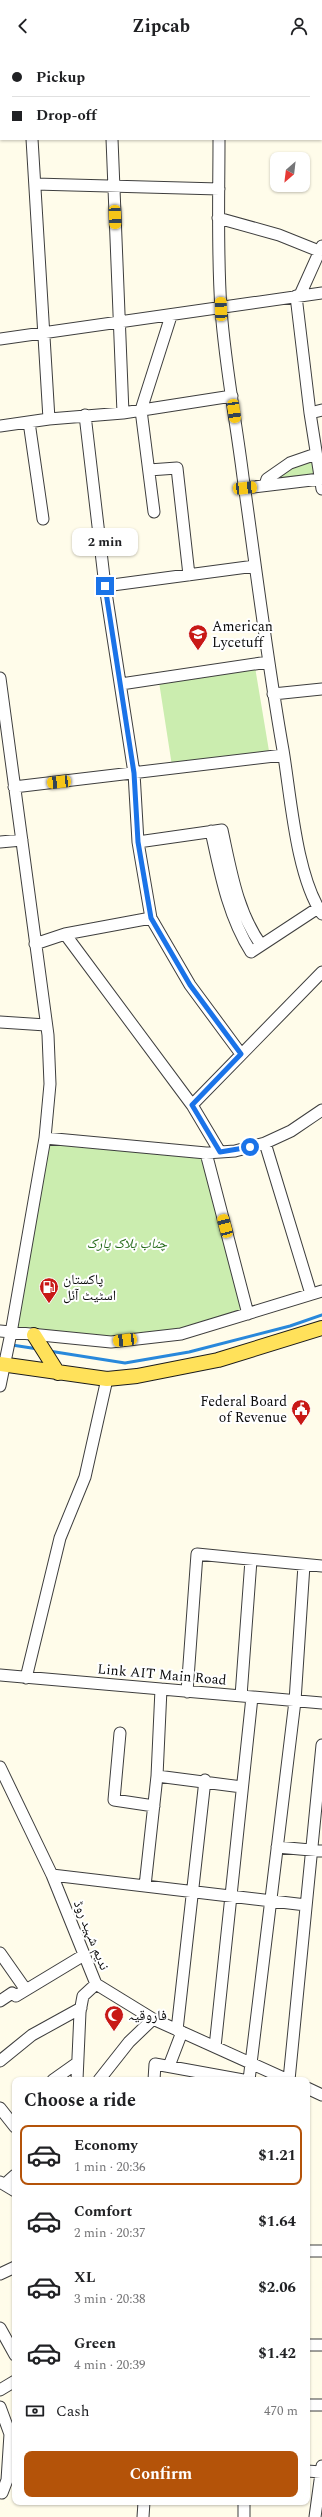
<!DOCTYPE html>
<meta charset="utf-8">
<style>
body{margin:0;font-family:Spectral,"Noto Naskh Arabic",serif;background:#f6f6f6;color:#202124;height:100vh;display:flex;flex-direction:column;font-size:15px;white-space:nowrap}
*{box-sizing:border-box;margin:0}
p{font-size:13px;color:#757577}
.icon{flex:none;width:22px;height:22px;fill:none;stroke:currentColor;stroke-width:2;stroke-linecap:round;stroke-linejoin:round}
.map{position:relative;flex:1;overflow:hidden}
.side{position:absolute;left:12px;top:2025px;width:298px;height:428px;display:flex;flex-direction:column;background:#fff;border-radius:8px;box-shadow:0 1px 3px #0004}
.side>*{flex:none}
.hud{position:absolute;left:0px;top:0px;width:322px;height:88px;box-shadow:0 1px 3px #0004;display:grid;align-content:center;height:88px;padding:0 12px;background:#fff}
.needle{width:26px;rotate:208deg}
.controls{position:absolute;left:270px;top:100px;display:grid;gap:8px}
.controls a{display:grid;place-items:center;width:40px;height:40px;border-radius:8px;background:#fff;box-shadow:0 1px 3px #0004;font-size:20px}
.end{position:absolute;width:18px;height:18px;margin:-9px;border:5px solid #1a73e8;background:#fff;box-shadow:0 0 0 2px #fff}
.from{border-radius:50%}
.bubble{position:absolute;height:28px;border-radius:8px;background:#fff;box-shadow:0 1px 3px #0004;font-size:13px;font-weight:700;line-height:28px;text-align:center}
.car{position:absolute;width:12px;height:24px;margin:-12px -6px;border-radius:5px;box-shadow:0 0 3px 1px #0007;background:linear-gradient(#f5c518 24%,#345 0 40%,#f5c518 0 76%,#345 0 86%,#f5c518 0)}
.hud b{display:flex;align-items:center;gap:14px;height:38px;font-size:15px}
.hud b+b{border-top:1px solid #e0e0e0}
.hud i{width:10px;height:10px;background:#202124}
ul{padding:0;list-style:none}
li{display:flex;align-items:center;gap:12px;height:60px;margin:0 8px 6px;padding:0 4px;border:2px solid transparent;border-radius:8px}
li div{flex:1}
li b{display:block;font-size:15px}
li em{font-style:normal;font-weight:700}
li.selected{border-color:#b45309}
li>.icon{width:36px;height:36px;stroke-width:1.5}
h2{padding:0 12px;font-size:18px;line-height:48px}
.pay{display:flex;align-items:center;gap:10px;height:44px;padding:0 12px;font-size:15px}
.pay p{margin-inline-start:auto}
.action{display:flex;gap:8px;margin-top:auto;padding:8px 12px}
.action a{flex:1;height:46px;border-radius:8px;background:#b45309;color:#fff;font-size:16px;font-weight:700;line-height:46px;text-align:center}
header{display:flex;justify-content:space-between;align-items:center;height:52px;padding:0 12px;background:#fff;font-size:18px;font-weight:700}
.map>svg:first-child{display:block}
.green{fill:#cbedaf}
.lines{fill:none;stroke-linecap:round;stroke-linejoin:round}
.stream{stroke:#2888db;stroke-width:3}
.minor-casing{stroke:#3e3e3e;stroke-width:13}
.major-casing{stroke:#1c1c1c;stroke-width:16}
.minor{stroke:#fff;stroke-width:11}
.major{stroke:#ffe15a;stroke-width:14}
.route{stroke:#1a73e8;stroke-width:5}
.labels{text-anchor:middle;stroke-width:4;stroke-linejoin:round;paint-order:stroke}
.poi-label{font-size:14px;fill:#0b0b0b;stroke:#fff;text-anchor:start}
.park-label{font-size:14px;font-style:italic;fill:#226916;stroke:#fff}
.street-label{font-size:14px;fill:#0b0b0b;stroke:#fff}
</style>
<header><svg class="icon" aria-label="back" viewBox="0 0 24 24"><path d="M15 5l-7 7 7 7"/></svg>Zipcab<svg class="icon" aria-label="person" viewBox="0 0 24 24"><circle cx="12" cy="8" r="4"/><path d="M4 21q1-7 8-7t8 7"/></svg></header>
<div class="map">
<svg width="322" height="2465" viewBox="0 0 322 2465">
<rect width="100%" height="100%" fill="#fffcea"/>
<!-- green -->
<path class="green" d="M312,408L314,424L272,427L290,415Z
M255,615L269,699L172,714L159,630Z
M45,1086L206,1101L248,1262L181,1282L111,1290L11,1281Z"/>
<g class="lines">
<!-- stream -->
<path class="stream" d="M12,1293L38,1297
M49,1299L125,1311L189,1300L290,1274L322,1263"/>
<defs>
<path id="minor" d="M27,0V1
M108,0V1
M192,0L207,1
M221,1V0
M288,1V0
M321,11H322
M321,80H322
M32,87L49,367
M112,87L123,361
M219,87C219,143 217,200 221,257C225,313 236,369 243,425C256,516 267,608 283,698C291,746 296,823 322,862
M35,132L219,137
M218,166L279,183L319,199
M300,243L322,194
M296,244L310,361L322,437
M0,287L322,241
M310,361L322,358
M85,363L105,534L134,721L138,790L151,866L190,933L241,1002
M29,370L43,467
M0,374L49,367L123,361L232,344
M149,418L177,416L189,523
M265,433L267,427L290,411L316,402
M245,436L320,427
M154,460L141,358L171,264
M105,534L255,514
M0,626L48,983L50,1032L45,1086L11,1281L0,1334
M121,632L268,610
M273,642L322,637
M14,735L283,703
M211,779C220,820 228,864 251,900L318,856
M0,790L22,788
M138,790L222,778C231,819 237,859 261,893
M65,882L192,1053L220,1100
M35,892L65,882L151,866
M0,970L46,973
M192,1053L322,920
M45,1086L206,1101L235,1099L265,1091L291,1079L322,1058
M265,1091L311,1242
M206,1101L248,1262
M0,1279L111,1290L181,1282L322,1239
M0,1623L322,1651
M26,1626L60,1486L85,1425L107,1327
M187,1640L197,1502L322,1514
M241,1644L251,1508
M120,1681L114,1748L154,1754
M0,1715L52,1823L96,1932L153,1967L288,2028
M157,1724L242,1735
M277,1795L322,1799
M52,1823L306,1853
M145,1834L157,1724L161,1637
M0,1901L26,1938
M0,1949L12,1941L16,1944L84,1903
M177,1978L205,1728
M215,1995L252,1645
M0,2009L32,1983L81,1956
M169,2014L182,1980
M53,2028L77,2011
M77,2028L80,1960L83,1944L96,1932
M99,2028L129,1990L153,1967
M154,2028L155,2012L243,2028
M249,2028L295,1649L304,1513
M289,2028L322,1693
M307,2036L322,2043
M0,2056L15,2075
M0,2130L15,2139
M5,2132L15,2123
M307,2199H322
M0,2222L15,2215
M0,2276L15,2303
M307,2293H322
M0,2338L15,2329
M307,2353H322
M0,2355L10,2382L7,2428L2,2441
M307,2419L321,2420
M244,2450V2465
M143,2465L144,2450
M315,2465L322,2414"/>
<path id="major" d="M34,1283L58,1321
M0,1312L107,1327L137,1324L218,1308L322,1276"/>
</defs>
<!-- minor casing -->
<use href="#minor" class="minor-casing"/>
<!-- major casing -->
<use href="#major" class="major-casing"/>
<!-- minor -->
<use href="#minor" class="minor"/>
<!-- major -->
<use href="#major" class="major"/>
</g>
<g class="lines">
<!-- route -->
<path class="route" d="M105,534L134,721L138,790L151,866L190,933L241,1002L192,1053L220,1100L250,1095"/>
</g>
<!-- icons -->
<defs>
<symbol id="school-pin" viewBox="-11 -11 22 30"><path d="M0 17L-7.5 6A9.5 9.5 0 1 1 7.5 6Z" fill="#c81916" stroke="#fff"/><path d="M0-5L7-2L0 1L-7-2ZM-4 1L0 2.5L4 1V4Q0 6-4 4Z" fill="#fff"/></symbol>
<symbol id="fuel-pin" viewBox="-11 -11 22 30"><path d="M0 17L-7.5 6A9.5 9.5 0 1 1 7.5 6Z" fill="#c81916" stroke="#fff"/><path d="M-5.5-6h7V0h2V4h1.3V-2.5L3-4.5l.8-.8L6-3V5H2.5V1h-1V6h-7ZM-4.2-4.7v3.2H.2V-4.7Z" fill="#fff"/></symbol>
<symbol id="civic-pin" viewBox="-11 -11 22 30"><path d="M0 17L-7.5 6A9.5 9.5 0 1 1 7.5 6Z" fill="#c81916" stroke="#fff"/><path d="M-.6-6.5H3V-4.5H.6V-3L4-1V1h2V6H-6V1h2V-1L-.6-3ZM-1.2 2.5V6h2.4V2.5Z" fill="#fff"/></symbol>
<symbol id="mosque-pin" viewBox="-11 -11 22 30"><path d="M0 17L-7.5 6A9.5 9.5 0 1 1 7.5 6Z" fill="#c81916" stroke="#fff"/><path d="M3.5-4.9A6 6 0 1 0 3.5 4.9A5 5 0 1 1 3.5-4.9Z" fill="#fff"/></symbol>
</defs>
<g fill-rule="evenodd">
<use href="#school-pin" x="187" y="571" width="22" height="30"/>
<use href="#fuel-pin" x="38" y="1224" width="22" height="30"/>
<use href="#civic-pin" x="290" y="1346" width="22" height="30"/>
<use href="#mosque-pin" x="103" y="1952" width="22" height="30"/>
</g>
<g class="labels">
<!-- poi labels -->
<g class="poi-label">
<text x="212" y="579">American<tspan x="212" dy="16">Lycetuff</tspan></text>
<text x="63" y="1232">پاکستان<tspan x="63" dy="16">اسٹیٹ آئل</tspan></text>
<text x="287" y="1354" text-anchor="end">Federal Board<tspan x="287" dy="16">of Revenue</tspan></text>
<text x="128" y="1968">فاروقیہ</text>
</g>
<!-- park labels -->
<g class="park-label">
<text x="127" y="1196">چناب بلاک پارک</text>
</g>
<!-- street labels -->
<g class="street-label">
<text transform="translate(162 1622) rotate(5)" y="5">Link AIT Main Road</text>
<text transform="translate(92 1883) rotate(68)" y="5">ندیم شہید روڈ</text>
</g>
</g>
</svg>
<div class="controls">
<a><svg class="needle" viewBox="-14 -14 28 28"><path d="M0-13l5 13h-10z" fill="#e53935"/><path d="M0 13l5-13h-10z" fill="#757577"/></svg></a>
</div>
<i class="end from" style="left:250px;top:1095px"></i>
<i class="end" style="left:105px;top:534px"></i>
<div class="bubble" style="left:72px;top:476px;width:66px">2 min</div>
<i class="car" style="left:115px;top:165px;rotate:178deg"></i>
<i class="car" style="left:221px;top:257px;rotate:358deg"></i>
<i class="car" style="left:234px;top:359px;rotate:172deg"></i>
<i class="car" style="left:245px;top:436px;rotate:84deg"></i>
<i class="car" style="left:59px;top:730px;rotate:264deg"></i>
<i class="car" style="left:225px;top:1174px;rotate:345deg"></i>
<i class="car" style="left:125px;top:1288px;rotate:263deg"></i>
<div class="hud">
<b><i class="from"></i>Pickup</b>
<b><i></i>Drop-off</b>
</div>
<section class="side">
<h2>Choose a ride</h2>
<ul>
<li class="selected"><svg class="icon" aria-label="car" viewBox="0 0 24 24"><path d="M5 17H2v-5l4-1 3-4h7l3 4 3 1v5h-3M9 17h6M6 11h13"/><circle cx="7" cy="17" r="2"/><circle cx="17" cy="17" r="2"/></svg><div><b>Economy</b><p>1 min · 20:36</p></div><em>$1.21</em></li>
<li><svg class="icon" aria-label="car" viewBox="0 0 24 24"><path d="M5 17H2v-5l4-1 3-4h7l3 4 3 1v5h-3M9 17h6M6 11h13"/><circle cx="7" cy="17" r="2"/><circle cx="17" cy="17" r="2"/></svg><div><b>Comfort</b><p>2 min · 20:37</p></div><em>$1.64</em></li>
<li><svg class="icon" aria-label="car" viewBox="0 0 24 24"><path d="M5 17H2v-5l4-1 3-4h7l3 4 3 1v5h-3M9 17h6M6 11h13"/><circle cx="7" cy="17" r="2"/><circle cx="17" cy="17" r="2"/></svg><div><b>XL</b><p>3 min · 20:38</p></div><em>$2.06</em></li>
<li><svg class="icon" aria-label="car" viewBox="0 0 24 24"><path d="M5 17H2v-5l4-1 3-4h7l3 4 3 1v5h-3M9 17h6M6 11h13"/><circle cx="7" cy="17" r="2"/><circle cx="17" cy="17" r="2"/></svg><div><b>Green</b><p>4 min · 20:39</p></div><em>$1.42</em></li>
</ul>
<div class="pay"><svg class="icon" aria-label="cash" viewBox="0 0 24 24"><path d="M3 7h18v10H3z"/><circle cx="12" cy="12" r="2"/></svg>Cash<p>470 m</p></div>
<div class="action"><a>Confirm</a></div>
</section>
</div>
